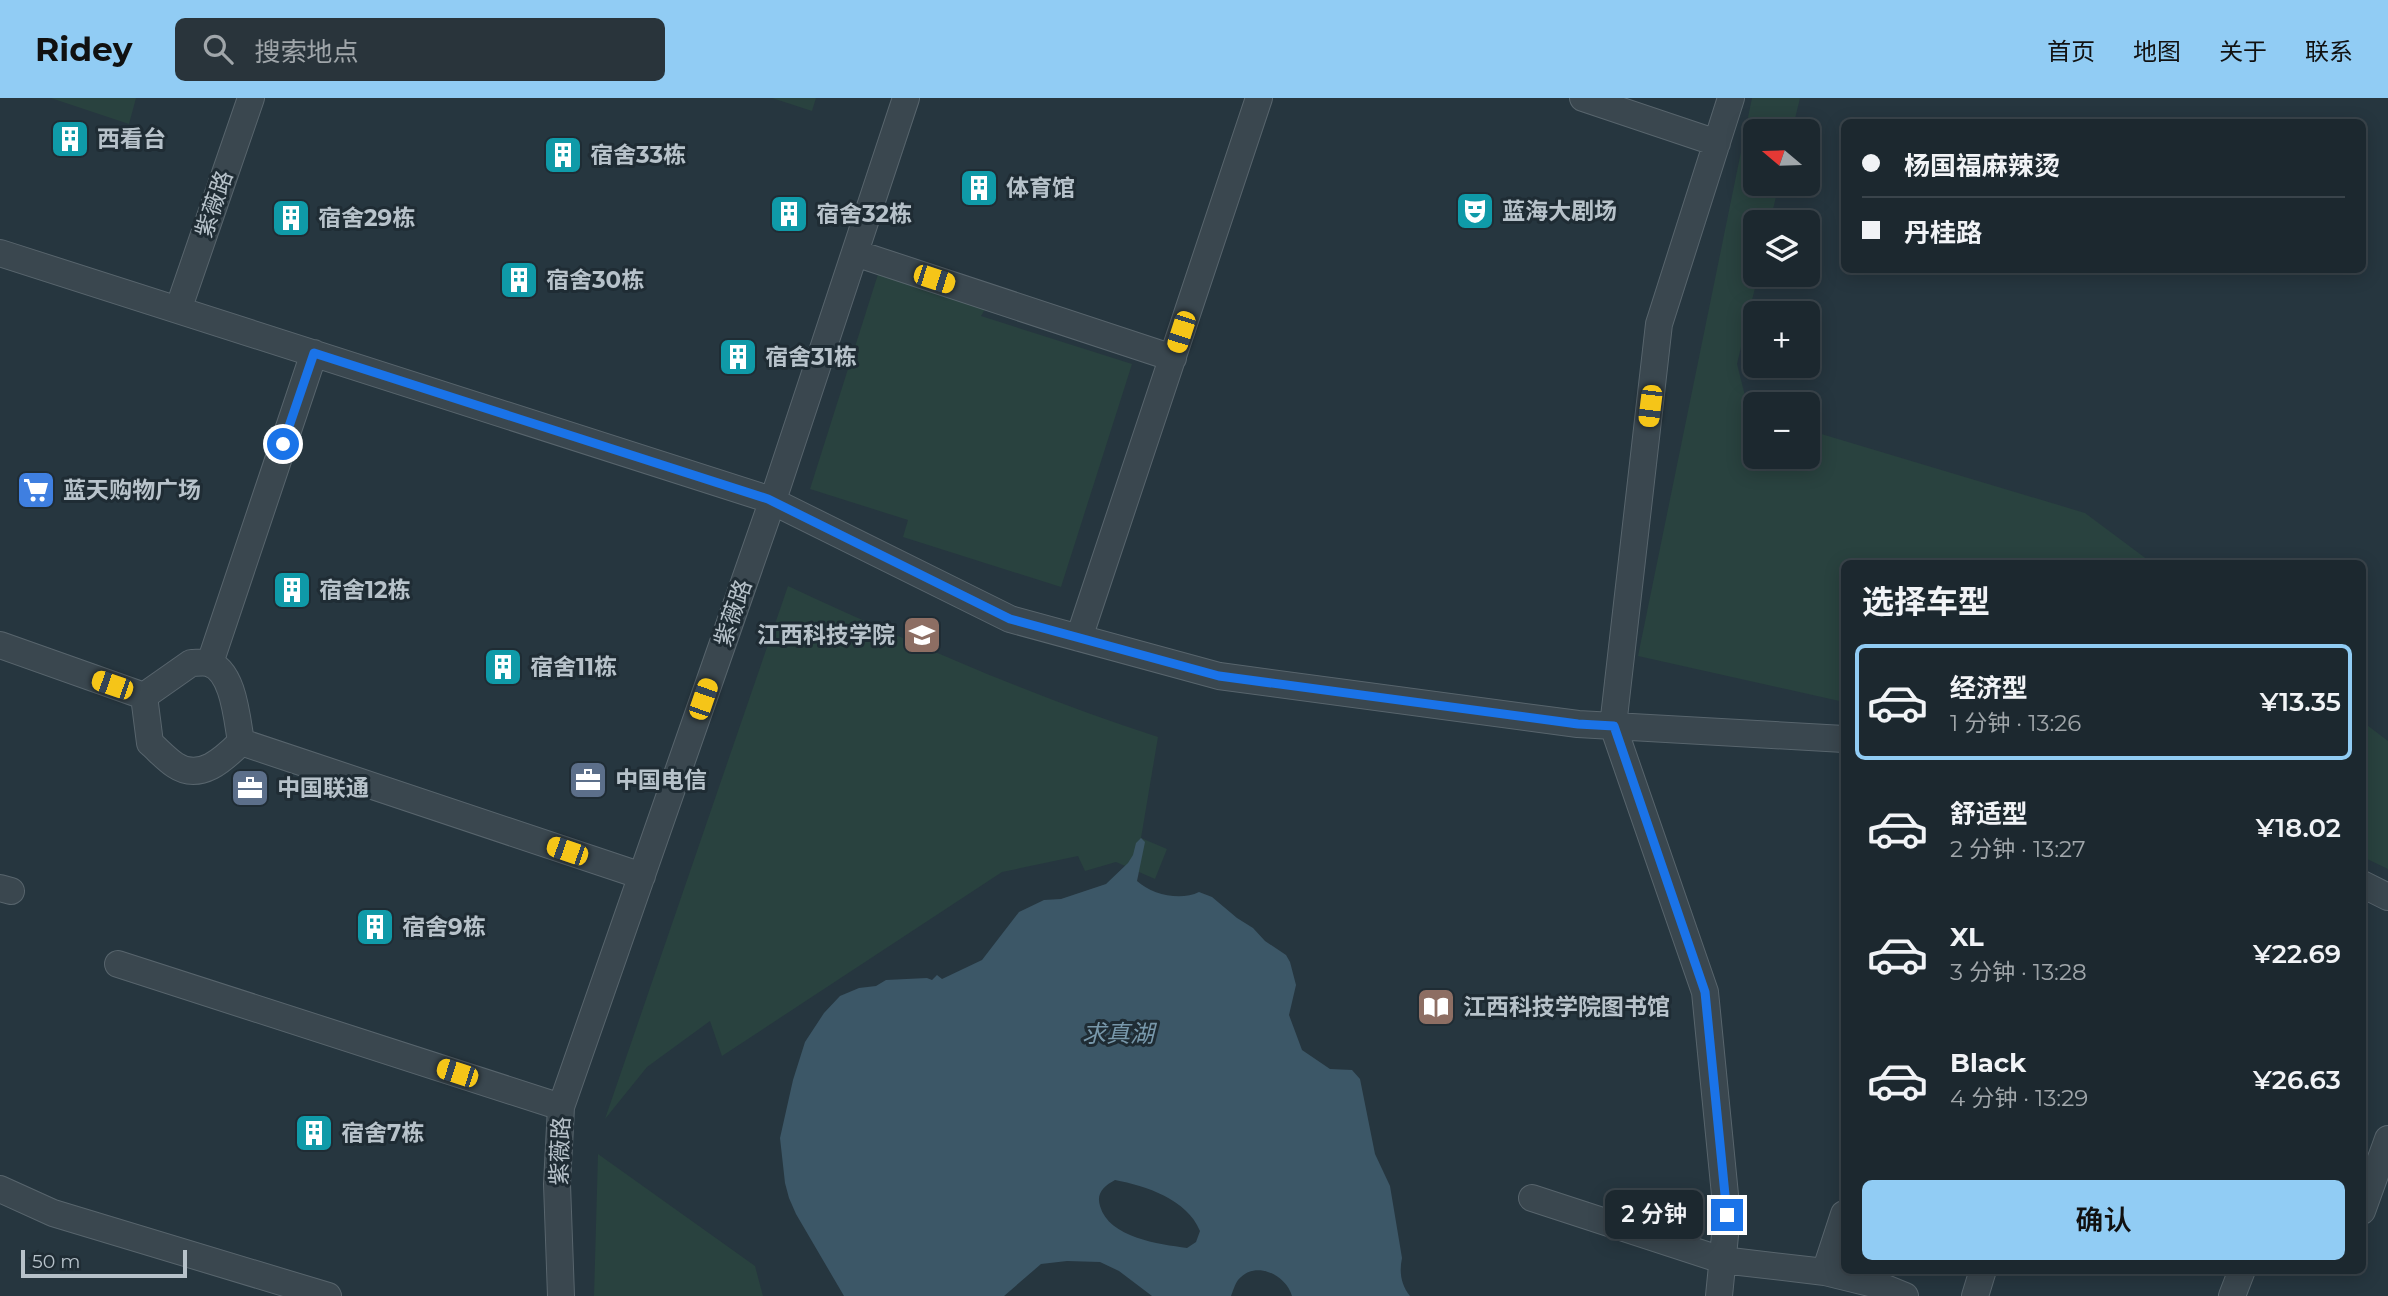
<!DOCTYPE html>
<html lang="zh">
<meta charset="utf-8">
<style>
body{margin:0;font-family:Montserrat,"Noto Sans SC",sans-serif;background:#29343b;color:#f1f3f6;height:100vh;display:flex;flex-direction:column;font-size:26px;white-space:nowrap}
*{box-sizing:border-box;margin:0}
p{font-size:23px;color:#a0a6aa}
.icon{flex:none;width:38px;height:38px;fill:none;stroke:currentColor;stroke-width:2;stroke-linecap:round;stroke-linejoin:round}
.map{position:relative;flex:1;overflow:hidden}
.side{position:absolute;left:1841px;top:462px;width:525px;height:714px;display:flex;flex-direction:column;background:#1c282f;border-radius:10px;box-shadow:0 4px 18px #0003,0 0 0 2px #3a444b}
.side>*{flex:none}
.top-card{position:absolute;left:1841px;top:21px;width:525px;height:154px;border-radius:10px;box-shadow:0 4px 18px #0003,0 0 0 2px #3a444b;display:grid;align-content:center;height:154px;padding:0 21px;background:#1c282f}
.needle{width:46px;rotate:289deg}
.tools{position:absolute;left:1743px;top:21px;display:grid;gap:14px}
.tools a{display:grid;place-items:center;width:77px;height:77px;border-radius:10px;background:#1c282f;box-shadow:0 4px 18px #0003,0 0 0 2px #3a444b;font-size:35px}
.scale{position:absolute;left:21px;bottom:18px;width:166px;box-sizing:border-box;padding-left:7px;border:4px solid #b7c2ca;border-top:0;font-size:19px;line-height:24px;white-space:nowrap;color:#b7c2ca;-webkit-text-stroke:5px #1f2c34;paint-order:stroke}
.end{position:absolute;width:32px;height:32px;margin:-16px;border:9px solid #1a73e8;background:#fff;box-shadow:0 0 0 4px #fff}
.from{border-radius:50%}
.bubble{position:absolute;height:49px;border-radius:10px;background:#1c282f;box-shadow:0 4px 18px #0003,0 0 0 2px #3a444b;font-size:23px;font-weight:600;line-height:49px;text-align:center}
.car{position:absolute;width:21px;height:42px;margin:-21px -10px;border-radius:9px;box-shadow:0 0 5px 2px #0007;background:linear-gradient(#f5c518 24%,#345 0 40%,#f5c518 0 76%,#345 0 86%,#f5c518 0)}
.top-card b{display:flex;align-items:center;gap:24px;height:66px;font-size:26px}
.top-card b+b{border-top:2px solid #3a444b}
.top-card i{width:18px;height:18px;background:#f1f3f6}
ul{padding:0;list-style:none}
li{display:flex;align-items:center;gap:21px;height:116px;margin:0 14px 10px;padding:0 7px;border:4px solid transparent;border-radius:10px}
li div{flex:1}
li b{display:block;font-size:26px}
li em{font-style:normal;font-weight:600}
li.selected{border-color:#91ccf4}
li>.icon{width:63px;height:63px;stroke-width:1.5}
h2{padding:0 21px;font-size:32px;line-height:84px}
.action{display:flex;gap:14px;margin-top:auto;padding:14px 21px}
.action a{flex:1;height:80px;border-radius:10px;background:#91ccf4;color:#111;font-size:28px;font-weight:600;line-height:80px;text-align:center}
header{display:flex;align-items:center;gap:42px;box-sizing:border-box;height:98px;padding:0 35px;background:#91ccf4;color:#111}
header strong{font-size:33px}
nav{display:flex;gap:38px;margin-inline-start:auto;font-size:24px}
.search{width:490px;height:63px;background:#29343b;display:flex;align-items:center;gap:18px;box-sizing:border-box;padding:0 24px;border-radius:10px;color:#a0a6aa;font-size:26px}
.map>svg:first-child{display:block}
.green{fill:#29423f}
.water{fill:#3c5767;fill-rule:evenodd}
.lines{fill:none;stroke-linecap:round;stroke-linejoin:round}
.minor-casing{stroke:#58656d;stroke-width:28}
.minor{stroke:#3a474f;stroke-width:26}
.route{stroke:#1a73e8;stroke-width:9}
.labels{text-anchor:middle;stroke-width:6;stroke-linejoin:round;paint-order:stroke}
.poi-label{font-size:23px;font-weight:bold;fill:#b7c2ca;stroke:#1f2c34;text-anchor:start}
.street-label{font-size:23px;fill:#b7c2ca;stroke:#1f2c34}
.water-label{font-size:24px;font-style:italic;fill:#7898ab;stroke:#1f2c34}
</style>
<header>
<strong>Ridey</strong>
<div class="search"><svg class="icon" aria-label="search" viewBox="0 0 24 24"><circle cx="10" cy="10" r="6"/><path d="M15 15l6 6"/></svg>搜索地点</div>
<nav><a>首页</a><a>地图</a><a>关于</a><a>联系</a></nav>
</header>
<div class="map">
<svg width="2388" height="1198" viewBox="0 0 2388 1198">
<rect width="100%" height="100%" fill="#26363f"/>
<!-- green -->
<path class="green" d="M51,0H136L129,26Z
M772,0H816L812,13Z
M1752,0H1800L1792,33H1755V86H1779L1770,124H1755V177H1758L1737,266L1749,314L1755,316V359H1808V332L2085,415L2152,465L1844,466V604L1638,558Z
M879,173L987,208L981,218L1132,266L1061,489L903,439L908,422L810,391Z
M788,488C909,544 1031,598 1158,639L1141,740L1167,751L1155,781L1116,764L1085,773L1078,758L1002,774L722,958L710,923L647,969L605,1021Z
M2363,624L2388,643V771L2363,759Z
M598,1056L755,1168L763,1198H594Z"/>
<!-- water -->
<path class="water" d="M1141,740L1145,744L1137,783C1152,797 1181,803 1199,794L1212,799L1237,820L1253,830L1265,843L1286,857L1290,864L1296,887L1289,917L1302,952L1330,971L1352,972L1360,981L1375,1056L1390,1088L1402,1160C1399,1174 1401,1187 1410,1198H1292C1286,1177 1255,1161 1238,1182C1235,1186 1233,1193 1231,1198H1152L1119,1173L1100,1164L1067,1163L1041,1166L1004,1198H844L796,1116L789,1100L785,1085L780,1040L793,982L805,944L824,915L840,898L859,890L876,888L886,882L927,880L932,882L937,877L942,881L982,862L1019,814L1044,802L1061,801L1106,786L1128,765L1133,757L1136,745ZM1115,1082C1146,1088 1187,1101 1200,1133L1196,1144L1187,1150C1159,1146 1109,1140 1100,1108C1096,1095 1104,1088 1115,1082Z"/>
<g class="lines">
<defs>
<path id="minor" d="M1583,0L1717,45
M0,155L768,401L1010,521L1219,578L1578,626L1844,641
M855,155L1173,260
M178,212L251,0
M1079,540L1259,0
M0,547L144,598
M191,565C196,565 203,564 208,565C234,572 237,622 241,644C224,661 200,684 175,667C166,661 158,652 150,645L144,598Z
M210,565L314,255
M241,644L642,778
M2362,786L2388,799
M0,790L11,793
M118,866L561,1009
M0,1091L53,1115L328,1198
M1532,1100L1722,1162L1825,1174L1878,1187L1905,1198
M2362,1113L2388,1041
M1825,1174L1844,1116
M561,1198L557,1086L561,1009L778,387L906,0
M1719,1198L1727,1117L1705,894L1613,628L1659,226L1731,0
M1975,1198L1983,1172
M2232,1198L2242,1172"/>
</defs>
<!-- minor casing -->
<use href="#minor" class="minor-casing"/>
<!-- minor -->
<use href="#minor" class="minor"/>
</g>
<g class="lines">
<!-- route -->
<path class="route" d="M283,346L314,255L768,401L1010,521L1219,578L1578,626L1614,628L1705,894L1727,1117"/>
</g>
<!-- icons -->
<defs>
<symbol id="building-square" viewBox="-11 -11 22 22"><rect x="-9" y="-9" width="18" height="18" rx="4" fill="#0f9aa8" stroke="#1f2c34"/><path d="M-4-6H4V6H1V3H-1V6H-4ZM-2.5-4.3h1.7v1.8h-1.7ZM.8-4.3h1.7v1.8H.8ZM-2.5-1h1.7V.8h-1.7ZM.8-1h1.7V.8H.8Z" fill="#fff"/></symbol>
<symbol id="theatre-square" viewBox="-11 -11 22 22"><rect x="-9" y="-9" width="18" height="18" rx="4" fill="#0f9aa8" stroke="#1f2c34"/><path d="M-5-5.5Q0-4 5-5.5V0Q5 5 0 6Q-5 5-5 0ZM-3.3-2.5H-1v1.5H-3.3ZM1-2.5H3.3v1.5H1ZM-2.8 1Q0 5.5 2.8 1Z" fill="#fff"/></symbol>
<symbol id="supermarket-square" viewBox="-11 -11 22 22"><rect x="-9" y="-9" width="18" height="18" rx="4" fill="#3f7fe0" stroke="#1f2c34"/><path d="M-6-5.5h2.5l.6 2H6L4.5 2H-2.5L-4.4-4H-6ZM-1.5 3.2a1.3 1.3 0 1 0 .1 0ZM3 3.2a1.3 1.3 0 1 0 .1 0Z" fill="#fff"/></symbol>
<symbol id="university-square" viewBox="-11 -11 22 22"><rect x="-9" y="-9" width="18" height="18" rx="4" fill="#8d6e63" stroke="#1f2c34"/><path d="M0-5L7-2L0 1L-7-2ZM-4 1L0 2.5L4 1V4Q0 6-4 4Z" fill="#fff"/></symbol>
<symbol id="office-square" viewBox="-11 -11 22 22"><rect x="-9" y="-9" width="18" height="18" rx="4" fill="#5c6f8a" stroke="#1f2c34"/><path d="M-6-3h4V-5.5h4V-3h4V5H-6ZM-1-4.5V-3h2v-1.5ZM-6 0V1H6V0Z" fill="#fff"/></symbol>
<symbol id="library-square" viewBox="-11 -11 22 22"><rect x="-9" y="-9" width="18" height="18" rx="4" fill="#8d6e63" stroke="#1f2c34"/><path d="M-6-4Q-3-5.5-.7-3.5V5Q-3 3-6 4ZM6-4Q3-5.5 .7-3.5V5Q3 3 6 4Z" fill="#fff"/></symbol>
</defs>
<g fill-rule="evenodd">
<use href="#building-square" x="48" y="19" width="44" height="44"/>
<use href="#building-square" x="541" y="35" width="44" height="44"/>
<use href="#building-square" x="957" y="68" width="44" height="44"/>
<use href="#theatre-square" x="1453" y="91" width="44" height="44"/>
<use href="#building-square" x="767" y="94" width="44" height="44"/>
<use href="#building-square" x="269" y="98" width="44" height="44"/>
<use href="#building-square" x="497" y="160" width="44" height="44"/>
<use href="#building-square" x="716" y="237" width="44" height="44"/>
<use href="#supermarket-square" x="14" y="370" width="44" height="44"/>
<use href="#building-square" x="270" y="470" width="44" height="44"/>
<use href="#university-square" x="900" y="515" width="44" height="44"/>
<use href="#building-square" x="481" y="547" width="44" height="44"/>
<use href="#office-square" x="566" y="660" width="44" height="44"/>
<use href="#office-square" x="228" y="668" width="44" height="44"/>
<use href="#building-square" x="353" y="807" width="44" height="44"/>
<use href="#library-square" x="1414" y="887" width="44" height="44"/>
<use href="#building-square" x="292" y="1013" width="44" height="44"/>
</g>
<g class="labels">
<!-- poi labels -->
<g class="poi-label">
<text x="97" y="49">西看台</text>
<text x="590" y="65">宿舍33栋</text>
<text x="1006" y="98">体育馆</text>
<text x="1502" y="121">蓝海大剧场</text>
<text x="816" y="124">宿舍32栋</text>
<text x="318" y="128">宿舍29栋</text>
<text x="546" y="190">宿舍30栋</text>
<text x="765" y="267">宿舍31栋</text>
<text x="63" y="400">蓝天购物广场</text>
<text x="319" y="500">宿舍12栋</text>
<text x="895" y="545" text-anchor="end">江西科技学院</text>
<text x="530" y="577">宿舍11栋</text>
<text x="615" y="690">中国电信</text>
<text x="277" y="698">中国联通</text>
<text x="402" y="837">宿舍9栋</text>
<text x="1463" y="917">江西科技学院图书馆</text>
<text x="341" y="1043">宿舍7栋</text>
</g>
<!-- street labels -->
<g class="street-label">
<text transform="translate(214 106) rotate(-71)" y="8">紫薇路</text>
<text transform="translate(733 515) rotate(-71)" y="8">紫薇路</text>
<text transform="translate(560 1053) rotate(-88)" y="8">紫薇路</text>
</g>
<!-- water labels -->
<g class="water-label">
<text x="1118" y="944">求真湖</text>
</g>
</g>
</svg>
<div class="tools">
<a><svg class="needle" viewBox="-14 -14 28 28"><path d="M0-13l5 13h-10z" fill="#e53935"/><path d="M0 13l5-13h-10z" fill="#a0a6aa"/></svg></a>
<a><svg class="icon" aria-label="layers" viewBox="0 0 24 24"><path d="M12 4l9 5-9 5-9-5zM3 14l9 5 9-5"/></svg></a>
<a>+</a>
<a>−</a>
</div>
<div class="scale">50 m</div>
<i class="end from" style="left:283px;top:346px"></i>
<i class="end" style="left:1727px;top:1117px"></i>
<div class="bubble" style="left:1605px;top:1092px;width:98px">2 分钟</div>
<i class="car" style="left:934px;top:181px;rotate:108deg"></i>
<i class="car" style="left:1181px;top:234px;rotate:198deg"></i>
<i class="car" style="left:1650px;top:308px;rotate:187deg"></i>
<i class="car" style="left:112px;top:587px;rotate:289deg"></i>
<i class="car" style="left:703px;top:601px;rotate:19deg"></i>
<i class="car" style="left:567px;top:753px;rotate:289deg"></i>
<i class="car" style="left:457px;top:975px;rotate:288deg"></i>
<div class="top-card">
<b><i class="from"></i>杨国福麻辣烫</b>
<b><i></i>丹桂路</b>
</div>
<section class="side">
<h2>选择车型</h2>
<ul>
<li class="selected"><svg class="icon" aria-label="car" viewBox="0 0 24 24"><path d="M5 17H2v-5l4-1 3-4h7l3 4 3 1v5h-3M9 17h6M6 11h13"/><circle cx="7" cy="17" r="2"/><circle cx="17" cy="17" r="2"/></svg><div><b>经济型</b><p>1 分钟 · 13:26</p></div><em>¥13.35</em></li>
<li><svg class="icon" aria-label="car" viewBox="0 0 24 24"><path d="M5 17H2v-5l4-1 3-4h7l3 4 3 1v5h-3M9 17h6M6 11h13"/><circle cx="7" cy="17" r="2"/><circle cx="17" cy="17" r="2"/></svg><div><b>舒适型</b><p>2 分钟 · 13:27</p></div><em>¥18.02</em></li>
<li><svg class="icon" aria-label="car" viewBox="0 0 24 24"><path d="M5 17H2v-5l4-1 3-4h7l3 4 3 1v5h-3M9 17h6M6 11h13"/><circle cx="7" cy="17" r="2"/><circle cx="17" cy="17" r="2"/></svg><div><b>XL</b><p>3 分钟 · 13:28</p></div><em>¥22.69</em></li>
<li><svg class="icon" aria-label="car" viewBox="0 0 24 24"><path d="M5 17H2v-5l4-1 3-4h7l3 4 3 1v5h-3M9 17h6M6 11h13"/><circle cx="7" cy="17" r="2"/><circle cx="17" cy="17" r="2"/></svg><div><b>Black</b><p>4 分钟 · 13:29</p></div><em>¥26.63</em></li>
</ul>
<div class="action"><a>确认</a></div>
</section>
</div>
